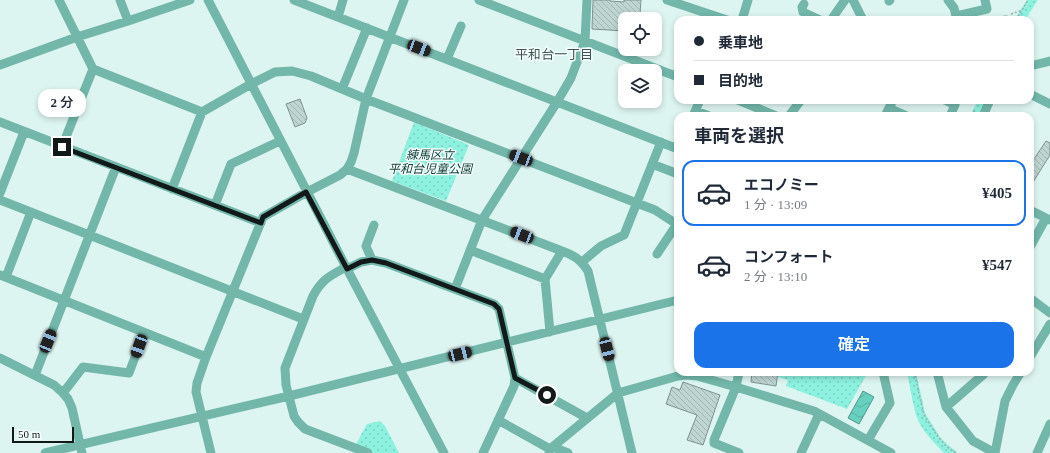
<!DOCTYPE html>
<html lang="ja">
<meta charset="utf-8">
<style>
body{margin:0;font-family:"Times New Roman","Noto Sans JP",serif;background:#f6f6f7;color:#1f2937;height:100vh;display:flex;flex-direction:column;font-size:15px;white-space:nowrap}
*{box-sizing:border-box;margin:0}
p{font-size:13px;color:#747a83}
.icon{flex:none;width:22px;height:22px;fill:none;stroke:currentColor;stroke-width:2;stroke-linecap:round;stroke-linejoin:round}
.map{position:relative;flex:1;overflow:hidden}
.sheet{position:absolute;left:674px;top:112px;width:360px;height:264px;display:flex;flex-direction:column;background:#fff;border-radius:12px;box-shadow:0 2px 6px #0003}
.sheet>*{flex:none}
.top-card{position:absolute;left:674px;top:16px;width:360px;height:88px;border-radius:12px;box-shadow:0 2px 6px #0003;display:grid;align-content:center;height:88px;padding:0 20px;background:#fff}
.fabs{position:absolute;left:618px;top:12px;display:grid;gap:8px}
.fabs a{display:grid;place-items:center;width:44px;height:44px;border-radius:8px;background:#fff;box-shadow:0 2px 6px #0003;font-size:20px}
.scale{position:absolute;left:12px;bottom:10px;width:62px;box-sizing:border-box;padding-left:4px;border:2px solid #121a19;border-top:0;font-size:11px;line-height:14px;white-space:nowrap;color:#121a19;-webkit-text-stroke:3px #f5fffd;paint-order:stroke}
.end{position:absolute;width:18px;height:18px;margin:-9px;border:5px solid #121a19;background:#fff;box-shadow:0 0 0 2px #fff}
.from{border-radius:50%}
.bubble{position:absolute;height:28px;border-radius:12px;background:#fff;box-shadow:0 2px 6px #0003;font-size:13px;font-weight:600;line-height:28px;text-align:center}
.car{position:absolute;width:12px;height:24px;margin:-12px -6px;border-radius:5px;box-shadow:0 0 3px 1px #0007;background:linear-gradient(#222 24%,#8ab4d8 0 40%,#222 0 76%,#8ab4d8 0 86%,#222 0)}
.top-card b{display:flex;align-items:center;gap:14px;height:38px;font-size:15px}
.top-card b+b{border-top:1px solid #e0e1e3}
.top-card i{width:10px;height:10px;background:#1f2937}
ul{padding:0;list-style:none}
li{display:flex;align-items:center;gap:12px;height:66px;margin:0 8px 6px;padding:0 12px;border:2px solid transparent;border-radius:12px}
li div{flex:1}
li b{display:block;font-size:15px}
li em{font-style:normal;font-weight:600}
li.on{border-color:#1a73e8}
li>.icon{width:36px;height:36px;stroke-width:1.5}
h2{padding:0 20px;font-size:18px;line-height:48px}
.button{display:flex;gap:8px;margin-top:auto;padding:8px 20px}
.button a{flex:1;height:46px;border-radius:12px;background:#1a73e8;color:#fff;font-size:16px;font-weight:600;line-height:46px;text-align:center}
.map>svg:first-child{display:block}
.green{fill:url(#green-dots)}
.water{fill:url(#water-waves);stroke:#4e998c}
.building{fill:url(#building-back-hatch);stroke:#7d938f}
.lines{fill:none;stroke-linecap:round;stroke-linejoin:round}
.path{stroke:#9cafab;stroke-width:1.5;stroke-dasharray:2 2;stroke-linecap:butt}
.minor{stroke:#72b7aa;stroke-width:9}
.route{stroke:#121a19;stroke-width:5}
.labels{text-anchor:middle;stroke-width:3;stroke-linejoin:round;paint-order:stroke}
.park-label{font-size:12px;font-style:italic;fill:#12413a;stroke:#f5fffd}
.neighbourhood-label{font-size:13px;fill:#405551;stroke:#f5fffd}
</style>
<div class="map">
<svg width="1050" height="453" viewBox="0 0 1050 453">
<defs>
<pattern id="green-dots" width="8" height="8" patternUnits="userSpaceOnUse"><rect width="8" height="8" fill="#8cf2df"/><path d="M2 2h.1M6 6h.1" fill="none" stroke="#78cfbf" stroke-width="1.8" stroke-linecap="round"/></pattern>
<pattern id="water-waves" width="16" height="10" patternUnits="userSpaceOnUse"><rect width="16" height="10" fill="#68d0be"/><path d="M0 5q4-4 8 0t8 0" fill="none" stroke="#59b2a3"/></pattern>
<pattern id="building-back-hatch" width="6" height="6" patternUnits="userSpaceOnUse"><rect width="6" height="6" fill="#bed6d1"/><path d="M-1 5l2 2M0 0l6 6M5-1l2 2" fill="none" stroke="#a2b7b3"/></pattern>
</defs>
<rect width="100%" height="100%" fill="#ddf5f0"/>
<!-- green -->
<path class="green" d="M1027,0H1038L1025,20H1014Z
M978,100H986L979,116H970Z
M414,122L469,145L446,201L392,181Z
M779,372H868L847,409L786,386L788,380L778,377Z
M907,372H916L925,413L940,437L948,445L958,453H944C933,442 921,430 916,415C912,401 910,386 907,372Z
M380,421L385,426L399,453H374L355,446L367,424Z"/>
<!-- water -->
<path class="water" d="M863,391L874,397L859,424L848,418Z"/>
<!-- building -->
<path class="building" d="M593,0H610V1L624,2V0H641L640,14H638V18L625,19V31L592,29Z
M300,99L307,118L305,123L295,127L286,104Z
M1046,141L1050,143V155L1030,187V165Z
M752,372H778L776,386L751,382Z
M683,382L720,395L703,445L687,440L697,415L666,404L672,387L680,390Z"/>
<g class="lines">
<!-- path -->
<path class="path" d="M1011,14L1022,10
M1016,20L1028,0
M972,116L975,110
M914,372L924,415L938,437L947,447L956,453"/>
<!-- minor -->
<path class="minor" d="M59,0L93,69L62,147
M120,0L128,21
M208,0L346,267L444,453
M294,0L678,149
M479,0L678,77
M667,0L727,20
M853,0L863,20
M948,0L954,8L957,20
M889,1L890,0
M804,4L802,7L803,12L820,20
M956,16L987,9L985,0
M338,17L343,0
M742,20L748,0
M831,20L845,0
M1005,20H1006
M447,59L461,26
M0,65L77,37L128,21L190,0
M1030,66L1050,61
M93,69L202,112L251,84L275,72L292,71L311,76L366,99L655,210L678,225
M342,89L367,28
M1030,94L1050,104
M738,100L776,116
M945,100L955,105L950,116
M889,108L907,116
M696,111L709,116
M693,116L700,100
M789,116L801,100
M885,116L893,100
M983,116L990,100
M0,122L261,223
M652,164L678,174
M347,169L562,251C575,256 580,259 588,271L632,453
M172,189L202,112
M0,193L24,132
M0,200L303,319
M215,205L231,164L280,141
M1030,210L1050,220
M1030,247L1046,218
M470,250L545,279
M657,254L677,224
M372,260L366,246L374,225
M582,262L601,246L624,235L661,142
M346,267C330,276 322,279 313,296L285,368L286,385L294,416L298,422L305,429L368,453
M347,269L361,262L372,260L386,263L494,304L499,309L515,378L514,386L483,453
M0,275L206,357
M6,277L31,212
M455,289L482,220L557,102L571,78L585,41L587,0
M1030,298L1050,313
M550,332L545,279L562,251
M1030,357L1050,324
M0,358L54,385L63,393L68,399L72,408L82,453
M739,372L736,387L714,440V443L739,453
M937,372L946,407L973,441L995,453
M35,375L116,167
M515,378L587,418
M63,393L83,367L129,373L144,333
M946,407L984,374
M498,420L550,449
M868,440L890,403L883,372
M553,447L568,453
M45,453L289,396L678,300
M211,453L196,392L197,383L206,357L263,217L307,192L340,175L347,169L351,162L354,153L366,99L404,0
M549,453L550,449L618,393L678,376L687,375L697,376L736,387L814,411L891,453
M801,453L819,414
M995,453L1005,401L1013,385L1021,372
M1037,453L1050,424"/>
</g>
<g class="lines">
<!-- route -->
<path class="route" d="M62,147L261,223L263,217L306,192L347,269L361,262L372,260L386,263L494,304L499,309L515,378L547,395"/>
</g>
<g class="labels">
<!-- park labels -->
<g class="park-label">
<text x="430" y="159">練馬区立<tspan x="430" dy="14">平和台児童公園</tspan></text>
</g>
<!-- neighbourhood labels -->
<g class="neighbourhood-label">
<text x="554" y="59">平和台一丁目</text>
</g>
</g>
</svg>
<div class="fabs">
<a><svg class="icon" aria-label="locate" viewBox="0 0 24 24"><circle cx="12" cy="12" r="6"/><path d="M12 2v4M12 18v4M2 12h4M18 12h4"/></svg></a>
<a><svg class="icon" aria-label="layers" viewBox="0 0 24 24"><path d="M12 4l9 5-9 5-9-5zM3 14l9 5 9-5"/></svg></a>
</div>
<div class="scale">50 m</div>
<i class="end from" style="left:547px;top:395px"></i>
<i class="end" style="left:62px;top:147px"></i>
<div class="bubble" style="left:38px;top:89px;width:48px">2 分</div>
<i class="car" style="left:419px;top:48px;rotate:111deg"></i>
<i class="car" style="left:521px;top:158px;rotate:291deg"></i>
<i class="car" style="left:522px;top:235px;rotate:291deg"></i>
<i class="car" style="left:48px;top:341px;rotate:22deg"></i>
<i class="car" style="left:139px;top:346px;rotate:200deg"></i>
<i class="car" style="left:607px;top:349px;rotate:166deg"></i>
<i class="car" style="left:460px;top:354px;rotate:76deg"></i>
<div class="top-card">
<b><i class="from"></i>乗車地</b>
<b><i></i>目的地</b>
</div>
<section class="sheet">
<h2>車両を選択</h2>
<ul>
<li class="on"><svg class="icon" aria-label="car" viewBox="0 0 24 24"><path d="M5 17H2v-5l4-1 3-4h7l3 4 3 1v5h-3M9 17h6M6 11h13"/><circle cx="7" cy="17" r="2"/><circle cx="17" cy="17" r="2"/></svg><div><b>エコノミー</b><p>1 分 · 13:09</p></div><em>¥405</em></li>
<li><svg class="icon" aria-label="car" viewBox="0 0 24 24"><path d="M5 17H2v-5l4-1 3-4h7l3 4 3 1v5h-3M9 17h6M6 11h13"/><circle cx="7" cy="17" r="2"/><circle cx="17" cy="17" r="2"/></svg><div><b>コンフォート</b><p>2 分 · 13:10</p></div><em>¥547</em></li>
</ul>
<div class="button"><a>確定</a></div>
</section>
</div>
